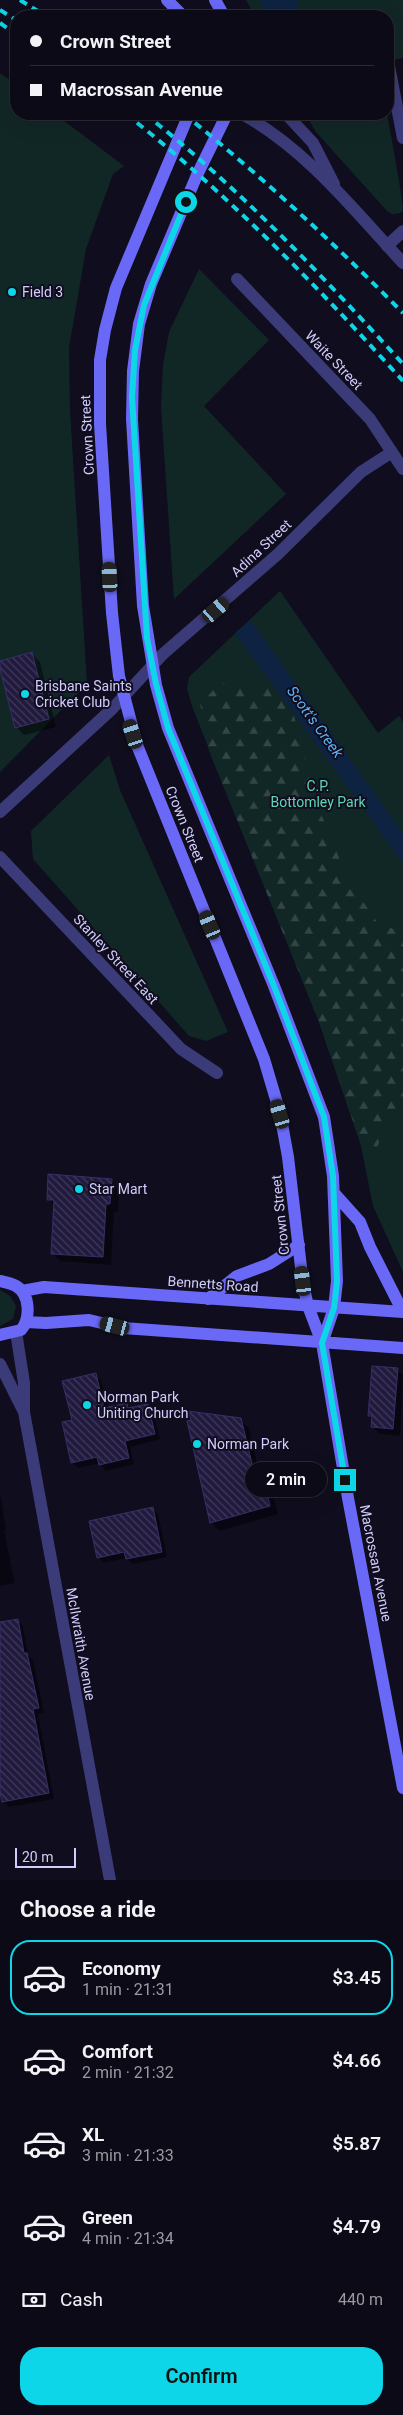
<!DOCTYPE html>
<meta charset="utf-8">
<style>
body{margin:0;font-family:Roboto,sans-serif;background:#1a1823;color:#f1f3f6;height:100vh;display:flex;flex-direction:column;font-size:19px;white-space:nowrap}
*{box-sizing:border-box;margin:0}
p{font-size:16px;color:#9a9aa1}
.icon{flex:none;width:28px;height:28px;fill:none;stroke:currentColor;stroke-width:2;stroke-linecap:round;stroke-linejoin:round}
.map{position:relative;height:1880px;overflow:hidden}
.details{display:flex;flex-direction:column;background:#0c0a16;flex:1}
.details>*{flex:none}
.top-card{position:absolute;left:10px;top:10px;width:384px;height:110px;border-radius:20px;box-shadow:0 5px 20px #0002,0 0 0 1px #2c2b35;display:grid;align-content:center;height:110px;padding:0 20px;background:#0c0a16}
.scale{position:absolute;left:15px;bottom:12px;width:61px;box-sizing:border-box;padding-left:5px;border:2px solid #d1cdfc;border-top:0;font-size:14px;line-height:18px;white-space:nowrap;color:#d1cdfc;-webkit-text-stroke:4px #100d1e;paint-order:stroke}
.end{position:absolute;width:22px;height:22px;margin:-11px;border:6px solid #0dd6e8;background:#111;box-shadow:0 0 0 2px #111}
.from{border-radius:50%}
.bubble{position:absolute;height:35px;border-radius:18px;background:#0c0a16;box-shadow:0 5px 20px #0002,0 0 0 1px #2c2b35;font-size:16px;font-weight:600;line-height:35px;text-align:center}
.car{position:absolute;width:15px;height:30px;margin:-15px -8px;border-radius:6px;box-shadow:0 0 4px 1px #0007;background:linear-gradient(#222 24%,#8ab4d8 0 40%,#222 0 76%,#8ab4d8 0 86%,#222 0)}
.top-card b{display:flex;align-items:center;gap:18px;height:48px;font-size:19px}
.top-card b+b{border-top:1px solid #2c2b35}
.top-card i{width:12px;height:12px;background:#f1f3f6}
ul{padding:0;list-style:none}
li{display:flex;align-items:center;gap:15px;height:75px;margin:0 10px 8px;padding:0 10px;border:2px solid transparent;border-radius:20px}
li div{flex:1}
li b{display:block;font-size:19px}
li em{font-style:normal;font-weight:600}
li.current{border-color:#0dd6e8}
li>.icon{width:45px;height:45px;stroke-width:1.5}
h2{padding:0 20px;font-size:22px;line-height:60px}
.pay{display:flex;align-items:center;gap:12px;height:55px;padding:0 20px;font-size:19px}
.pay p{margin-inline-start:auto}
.primary-button{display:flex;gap:10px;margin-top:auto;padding:10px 20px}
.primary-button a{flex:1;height:58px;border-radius:20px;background:#0dd6e8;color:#111;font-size:20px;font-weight:600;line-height:58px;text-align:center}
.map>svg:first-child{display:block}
.green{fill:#112726}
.forest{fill:url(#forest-firs)}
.water{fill:#0e2341}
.shadow{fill:#0007}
.building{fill:url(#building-back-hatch);stroke:#382e68}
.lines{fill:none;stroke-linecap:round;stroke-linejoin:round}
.minor{stroke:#3c3b7a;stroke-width:12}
.tertiary{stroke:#3c3b7a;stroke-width:12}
.secondary{stroke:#6a69f7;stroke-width:12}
.rail{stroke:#0dd6e8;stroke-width:4;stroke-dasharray:8 6;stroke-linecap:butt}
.route{stroke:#0dd6e8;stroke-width:6}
.poi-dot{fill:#0dd6e8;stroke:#100d1e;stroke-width:2}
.labels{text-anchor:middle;stroke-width:4;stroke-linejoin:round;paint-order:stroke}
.poi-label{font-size:14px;fill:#d1cdfc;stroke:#100d1e;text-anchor:start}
.street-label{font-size:14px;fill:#d1cdfc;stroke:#100d1e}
.park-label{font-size:14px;fill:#5ed7b7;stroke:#100d1e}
.water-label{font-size:15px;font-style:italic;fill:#61b3f6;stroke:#100d1e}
</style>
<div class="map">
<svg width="403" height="1880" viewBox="0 0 403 1880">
<defs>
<pattern id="forest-firs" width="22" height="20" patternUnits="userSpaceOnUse" patternTransform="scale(1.25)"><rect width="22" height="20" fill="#112726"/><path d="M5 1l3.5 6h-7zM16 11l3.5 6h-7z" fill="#334546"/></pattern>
<pattern id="building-back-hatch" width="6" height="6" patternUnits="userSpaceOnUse" patternTransform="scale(1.25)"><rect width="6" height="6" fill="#211a3e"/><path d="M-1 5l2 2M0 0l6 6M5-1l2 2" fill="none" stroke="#403a5b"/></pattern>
</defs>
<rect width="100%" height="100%" fill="#100d1e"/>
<!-- green -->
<path class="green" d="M246,0H403V58L388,61V16H255Z
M0,73L16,84V114H55L124,166L113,174L86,249L69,348L70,411L87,684L0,772Z
M305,114H387C390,130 403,198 403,210C401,214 396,214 392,214L387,211L316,132Z
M199,269L269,340L204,406L286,494L174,599L161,407L163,365L169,332Z
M280,591L378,733L399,716L403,722V1272L373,1206L361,1146L319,1022L193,709L187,689L189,677Z
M109,755L120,790L228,1032L206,1041L189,1036L33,859L31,831Z
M0,1290L10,1296L16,1306L13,1319L0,1326Z"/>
<!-- forest -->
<path class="forest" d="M221,683L243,687L269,685L292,710L303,746L312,796L329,831L346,877L377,922L403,933V1110L383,1131L377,1148L369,1145L357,1133L319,1022L209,751L200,703Z"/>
<!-- water -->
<path class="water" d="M259,0H297L299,16H268Z
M250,620L403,833V863L235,633Z"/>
<!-- shadow -->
<path class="shadow" d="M32,654L40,662L56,727L24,735L16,727L0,662Z
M111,1180L119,1188L118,1212L114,1211L111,1265L60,1261L52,1253L55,1206L48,1199Z
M397,1369L403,1375L400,1436L380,1434L373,1427V1420L369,1416Z
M95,1375L101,1380L108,1409L127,1404L132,1409L148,1405L153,1411L160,1439L130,1447L134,1464L106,1471L100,1463L78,1468L72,1462L73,1421Z
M240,1420L249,1428L260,1476L270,1484L278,1514L219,1531L211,1522Z
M0,1493L6,1530L4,1531L15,1583L0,1586Z
M152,1509L158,1514L167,1557L133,1564L126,1558L104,1563L98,1557Z
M17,1620L23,1626L28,1655L33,1660L44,1713L38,1714L54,1799L9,1807L3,1802L0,1786V1623Z"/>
<!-- building -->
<path class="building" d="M32,652L49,719L15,728L0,669V661Z
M48,1174L112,1179L110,1204H106L103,1257L51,1254L54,1200H47Z
M372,1366L398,1368L393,1429L371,1427L372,1416H368Z
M96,1373L104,1408L127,1403L128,1408L148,1404L155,1434L125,1441L129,1458L99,1465L97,1457L71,1463L62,1422L72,1420L62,1381Z
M188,1411L241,1418L255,1476L262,1474L270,1506L210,1523L187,1421L191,1420Z
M153,1507L162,1552L126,1559L124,1552L97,1558L89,1521Z
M18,1619L24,1653H27L39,1708L33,1709L49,1793L2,1802L0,1793V1622Z"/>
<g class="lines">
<!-- minor -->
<path class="minor" d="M389,66L403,138
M387,246L403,231
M237,279L370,419L403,469
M0,812L112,709L163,654L278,554L361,472L392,452
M0,857L181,1049L217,1073
M16,1332L24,1383V1412L110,1880
M0,1364L23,1410"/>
<!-- tertiary -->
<path class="tertiary" d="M242,114C305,148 355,211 403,263
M286,114L313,143L334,184"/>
<!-- secondary -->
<path class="secondary" d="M167,0L183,16
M215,0L224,16
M189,114L116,288L105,330L100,360V424L112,613L119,676L137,745L264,1059L280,1113L288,1157L303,1284L308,1306L322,1343L348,1498L403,1788
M227,114L197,175L151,284L139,324L133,371L132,419L143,606L156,685L168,728L274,986L324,1117L333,1176L337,1281L334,1308L322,1343
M287,114V115
M334,1193L360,1222L370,1247L403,1312
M0,1281C5,1282 11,1283 16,1286C30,1294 31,1318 21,1330L0,1335
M22,1291L44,1287L403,1312
M208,1299L237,1276L269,1264L299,1245
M26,1322L46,1323L89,1320L123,1328L403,1348"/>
<!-- rail -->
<path class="rail" d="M20,0L46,16
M0,10L16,20
M0,23L16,34
M126,114C228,194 317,286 403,381
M145,114C239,188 322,275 403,364
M184,114C261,176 333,242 403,313"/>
</g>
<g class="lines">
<!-- route -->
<path class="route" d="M186,202L144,305L135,350L132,397L147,638L156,684L168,728L274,986L324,1117L333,1176L337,1282L334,1308L322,1343L345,1480"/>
</g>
<!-- markers -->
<g class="poi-dot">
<circle cx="12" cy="292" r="5"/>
<circle cx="25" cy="694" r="5"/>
<circle cx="79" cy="1189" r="5"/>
<circle cx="87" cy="1405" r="5"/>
<circle cx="197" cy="1444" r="5"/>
</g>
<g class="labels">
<!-- poi labels -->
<g class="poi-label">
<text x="22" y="297">Field 3</text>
<text x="35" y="691">Brisbane Saints<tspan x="35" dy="16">Cricket Club</tspan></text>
<text x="89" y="1194">Star Mart</text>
<text x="97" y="1402">Norman Park<tspan x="97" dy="16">Uniting Church</tspan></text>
<text x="207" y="1449">Norman Park</text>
</g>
<!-- street labels -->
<g class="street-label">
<text transform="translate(334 360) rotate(46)" y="5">Waite Street</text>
<text transform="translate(87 435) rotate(-93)" y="5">Crown Street</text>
<text transform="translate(261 548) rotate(-43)" y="5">Adina Street</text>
<text transform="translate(185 824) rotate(68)" y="5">Crown Street</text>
<text transform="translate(116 959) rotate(47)" y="5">Stanley Street East</text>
<text transform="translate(280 1215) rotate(-96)" y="5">Crown Street</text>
<text transform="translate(213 1284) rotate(4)" y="5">Bennetts Road</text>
<text transform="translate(376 1563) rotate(79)" y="5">Macrossan Avenue</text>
<text transform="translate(81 1644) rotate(80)" y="5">McIlwraith Avenue</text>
</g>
<!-- park labels -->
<g class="park-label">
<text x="318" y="791">C.P.<tspan x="318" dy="16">Bottomley Park</tspan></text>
</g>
<!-- water labels -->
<g class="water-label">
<text transform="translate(315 722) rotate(54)" y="5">Scott's Creek</text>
</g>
</g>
</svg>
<div class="scale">20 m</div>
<i class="end from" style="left:186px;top:202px"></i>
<i class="end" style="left:345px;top:1480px"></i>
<div class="bubble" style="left:245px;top:1462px;width:82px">2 min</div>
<i class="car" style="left:110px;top:577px;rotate:357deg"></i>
<i class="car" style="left:216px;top:610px;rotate:49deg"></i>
<i class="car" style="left:133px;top:734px;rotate:342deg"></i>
<i class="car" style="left:210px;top:925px;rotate:337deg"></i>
<i class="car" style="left:280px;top:1114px;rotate:343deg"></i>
<i class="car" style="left:303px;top:1281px;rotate:353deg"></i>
<i class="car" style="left:115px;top:1326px;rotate:285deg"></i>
<div class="top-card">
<b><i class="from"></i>Crown Street</b>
<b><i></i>Macrossan Avenue</b>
</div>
</div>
<section class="details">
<h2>Choose a ride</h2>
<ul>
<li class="current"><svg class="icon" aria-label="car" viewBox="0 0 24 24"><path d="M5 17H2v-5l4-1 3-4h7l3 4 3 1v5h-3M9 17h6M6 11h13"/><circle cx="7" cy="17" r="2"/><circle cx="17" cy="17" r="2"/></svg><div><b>Economy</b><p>1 min · 21:31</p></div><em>$3.45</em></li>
<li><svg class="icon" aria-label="car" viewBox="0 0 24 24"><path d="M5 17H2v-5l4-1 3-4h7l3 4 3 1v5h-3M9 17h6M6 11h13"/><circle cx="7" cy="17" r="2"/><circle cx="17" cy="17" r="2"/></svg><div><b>Comfort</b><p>2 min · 21:32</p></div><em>$4.66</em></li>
<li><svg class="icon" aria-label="car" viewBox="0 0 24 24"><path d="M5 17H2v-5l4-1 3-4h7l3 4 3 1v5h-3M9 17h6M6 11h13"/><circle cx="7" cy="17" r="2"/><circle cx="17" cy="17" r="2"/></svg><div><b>XL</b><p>3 min · 21:33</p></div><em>$5.87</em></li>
<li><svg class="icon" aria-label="car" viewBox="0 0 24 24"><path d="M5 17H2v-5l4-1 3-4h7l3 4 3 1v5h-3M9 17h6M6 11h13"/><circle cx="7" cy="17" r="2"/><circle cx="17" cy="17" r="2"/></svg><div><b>Green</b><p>4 min · 21:34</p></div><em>$4.79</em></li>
</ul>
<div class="pay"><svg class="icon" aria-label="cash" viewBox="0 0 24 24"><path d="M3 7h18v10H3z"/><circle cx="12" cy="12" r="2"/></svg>Cash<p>440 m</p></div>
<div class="primary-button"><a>Confirm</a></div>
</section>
